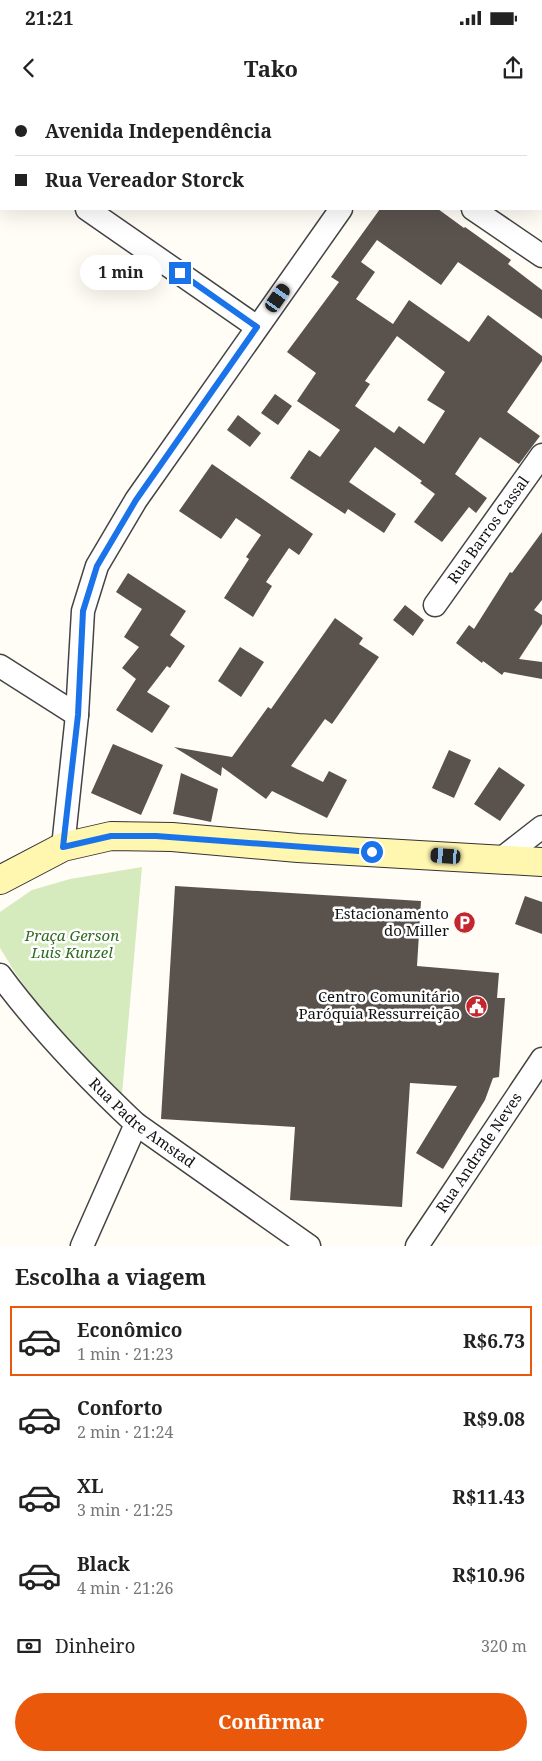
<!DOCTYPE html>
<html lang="pt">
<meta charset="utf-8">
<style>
body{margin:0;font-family:"Noto Serif",serif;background:#f2f2f2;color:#222;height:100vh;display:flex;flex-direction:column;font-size:19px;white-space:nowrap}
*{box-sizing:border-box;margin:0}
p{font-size:16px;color:#767676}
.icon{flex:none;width:28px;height:28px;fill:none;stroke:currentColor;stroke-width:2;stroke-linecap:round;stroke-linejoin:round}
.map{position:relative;height:1146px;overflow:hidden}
.details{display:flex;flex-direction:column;background:#fff;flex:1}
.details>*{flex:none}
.hud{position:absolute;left:0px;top:0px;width:542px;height:110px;box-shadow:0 5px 20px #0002;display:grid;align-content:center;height:110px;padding:0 15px;background:#fff}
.end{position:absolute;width:22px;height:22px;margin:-11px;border:6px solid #1a73e8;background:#fff;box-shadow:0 0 0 2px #fff}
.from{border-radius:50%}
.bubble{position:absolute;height:35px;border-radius:18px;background:#fff;box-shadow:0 5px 20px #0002;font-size:16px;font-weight:700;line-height:35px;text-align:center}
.car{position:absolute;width:15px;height:30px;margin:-15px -8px;border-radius:6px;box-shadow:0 0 4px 1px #0007;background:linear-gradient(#222 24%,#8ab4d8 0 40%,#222 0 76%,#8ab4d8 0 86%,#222 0)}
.hud b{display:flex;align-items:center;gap:18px;height:48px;font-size:19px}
.hud b+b{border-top:1px solid #e0e0e0}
.hud i{width:12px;height:12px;background:#222}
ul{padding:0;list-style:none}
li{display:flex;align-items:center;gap:15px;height:70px;margin:0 10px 8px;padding:0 5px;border:2px solid transparent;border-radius:0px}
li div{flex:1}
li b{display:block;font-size:19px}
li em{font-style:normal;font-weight:700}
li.current{border-color:#ea580c}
li>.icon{width:45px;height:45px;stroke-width:1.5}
h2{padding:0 15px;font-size:22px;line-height:60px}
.pay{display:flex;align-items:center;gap:12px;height:55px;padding:0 15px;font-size:19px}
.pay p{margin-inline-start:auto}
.action{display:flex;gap:10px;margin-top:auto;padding:10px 15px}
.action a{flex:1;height:58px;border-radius:30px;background:#ea580c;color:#fff;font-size:20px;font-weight:700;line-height:58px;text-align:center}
.status{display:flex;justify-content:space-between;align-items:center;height:35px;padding:0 25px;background:#fff;direction:ltr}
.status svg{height:14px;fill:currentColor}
header{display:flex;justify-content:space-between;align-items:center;height:65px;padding:0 15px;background:#fff;font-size:22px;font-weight:700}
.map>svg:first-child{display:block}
.green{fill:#d5ebbd}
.building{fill:#5a524d;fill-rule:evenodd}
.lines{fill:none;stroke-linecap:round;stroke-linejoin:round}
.street-casing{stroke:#444;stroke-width:25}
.secondary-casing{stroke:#333;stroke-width:30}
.street{stroke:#fff;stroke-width:22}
.secondary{stroke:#fff6b0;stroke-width:28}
.route{stroke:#1a73e8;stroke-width:6}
.labels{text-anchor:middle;stroke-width:5;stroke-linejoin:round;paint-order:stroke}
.street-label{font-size:15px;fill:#111;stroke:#fff}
.poi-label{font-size:15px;fill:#111;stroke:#fff;text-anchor:end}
.park-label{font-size:15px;font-style:italic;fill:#2f6b1f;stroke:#fff}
</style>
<div class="status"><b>21:21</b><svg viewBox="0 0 49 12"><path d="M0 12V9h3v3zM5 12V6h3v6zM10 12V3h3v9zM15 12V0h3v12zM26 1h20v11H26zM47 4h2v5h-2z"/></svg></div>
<header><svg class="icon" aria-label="back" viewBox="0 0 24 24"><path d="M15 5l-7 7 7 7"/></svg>Tako<svg class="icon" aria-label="share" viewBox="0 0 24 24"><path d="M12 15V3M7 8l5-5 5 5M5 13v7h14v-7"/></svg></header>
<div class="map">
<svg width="542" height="1146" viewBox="0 0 542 1146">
<rect width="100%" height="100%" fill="#fffdf5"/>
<!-- green -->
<path class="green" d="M142,767L122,994L57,931L16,874L0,848V812L32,790L70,779Z"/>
<!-- building -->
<path class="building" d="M380,109H438L464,128L465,127L511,160L508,164L542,190V219L458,162L441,185L377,140L361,162L375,172L356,199L393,224L409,200L469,242L488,215L542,256V261L507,312L540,336L519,364L480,337L455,374L487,398L476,413L469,407L442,442L414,422L435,394L420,383L422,381L375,347L349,382L396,414L384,433L348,409L345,414L290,378L309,350L320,357L340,330L297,301L316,273L287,252L339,182L331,177ZM397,236L445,272L427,300L445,311L424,344L399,326L394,333L355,306L370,284L365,281Z
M275,294L292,306L278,325L261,313Z
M238,315L261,333L250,347L227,330Z
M212,364L313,434L299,455L289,448L266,482L272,486L253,517L224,498L249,459L246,457L261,435L236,418L221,439L179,411Z
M542,432V500L534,510L542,515V524L519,559L542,562V579L504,572L502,575L483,561L482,563L456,543L469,525L474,529L510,472L512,473Z
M128,473L186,511L170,535L185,546L170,568L167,566L147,592L170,606L152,633L116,610L136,579L122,568L139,547L124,537L142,509L116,492Z
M405,505L424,520L413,536L393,520Z
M335,518L363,538L359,544L379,557L332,624L325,619L291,666L323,682L329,671L347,680L327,718L272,691L266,699L222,667L221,676L174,647L232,657L268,607L271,609Z
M240,547L264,562L241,597L218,581Z
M113,644L163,665L141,715L91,693Z
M449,650L471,660L454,698L432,688Z
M499,667L525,685L500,721L474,704Z
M181,673L218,689L211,722L173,714Z
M175,786L421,801L417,866L499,873L497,898H505L499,977L493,978L485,1000L443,1069L416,1053L457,986L410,983L402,1107L290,1100L295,1027L161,1019Z
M525,796L542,802V834L515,824Z"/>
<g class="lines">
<defs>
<g id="street">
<path d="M316,0L318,1"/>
<path d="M418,1L419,0"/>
<path d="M87,109L257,227"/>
<path d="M473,109L542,156"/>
<path id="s1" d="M435,505L542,355"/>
<path d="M0,566L77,615"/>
<path d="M63,747L77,615L83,511L97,466L136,400L341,109"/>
<path d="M501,759L542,727"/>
<path id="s2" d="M0,875C40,929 87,978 136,1024L309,1146"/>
<path d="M82,1146L136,1024"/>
<path id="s3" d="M417,1146L542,959"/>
</g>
<path id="secondary" d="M0,780L63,747L111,736L172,737L298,748L542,762"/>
</defs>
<!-- street casing -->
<use href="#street" class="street-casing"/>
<!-- secondary casing -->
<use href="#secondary" class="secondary-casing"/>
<!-- street -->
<use href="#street" class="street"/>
<!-- secondary -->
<use href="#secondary" class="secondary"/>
</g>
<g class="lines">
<!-- route -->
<path class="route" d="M180,173L257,227L136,400L97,466L83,511L78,615L63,747L111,736H156L372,752"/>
</g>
<!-- icons -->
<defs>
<symbol id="parking-disc" viewBox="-11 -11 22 22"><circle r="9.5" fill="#c4262e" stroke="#fff"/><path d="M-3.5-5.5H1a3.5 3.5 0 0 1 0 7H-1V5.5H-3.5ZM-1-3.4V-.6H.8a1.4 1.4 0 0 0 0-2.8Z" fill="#fff"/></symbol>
<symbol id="civic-disc" viewBox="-11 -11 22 22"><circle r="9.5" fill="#c4262e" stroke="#fff"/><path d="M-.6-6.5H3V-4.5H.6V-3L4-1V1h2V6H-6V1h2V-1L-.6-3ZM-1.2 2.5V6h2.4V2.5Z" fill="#fff"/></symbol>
</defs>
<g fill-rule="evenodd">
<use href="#parking-disc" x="452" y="810" width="25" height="25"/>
<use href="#civic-disc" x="464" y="894" width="25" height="25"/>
</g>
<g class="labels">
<!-- street labels -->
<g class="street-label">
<text dy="5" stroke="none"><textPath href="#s1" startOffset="92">Rua Barros Cassal</textPath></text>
<text dy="5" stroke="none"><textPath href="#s2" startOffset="206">Rua Padre Amstad</textPath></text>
<text dy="5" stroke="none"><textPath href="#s3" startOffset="112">Rua Andrade Neves</textPath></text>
</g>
<!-- poi labels -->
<g class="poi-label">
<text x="449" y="819">Estacionamento<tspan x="449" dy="17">do Miller</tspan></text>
<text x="460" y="902">Centro Comunitário<tspan x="460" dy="17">Paróquia Ressurreição</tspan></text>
</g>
<!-- park labels -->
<g class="park-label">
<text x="72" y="841">Praça Gerson<tspan x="72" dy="17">Luis Kunzel</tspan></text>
</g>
</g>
</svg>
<i class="end from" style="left:372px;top:752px"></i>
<i class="end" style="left:180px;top:173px"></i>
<div class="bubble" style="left:80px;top:155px;width:82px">1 min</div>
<i class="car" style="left:278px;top:198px;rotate:35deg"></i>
<i class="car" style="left:446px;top:756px;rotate:274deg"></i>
<div class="hud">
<b><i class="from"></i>Avenida Independência</b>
<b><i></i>Rua Vereador Storck</b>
</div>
</div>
<section class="details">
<h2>Escolha a viagem</h2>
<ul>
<li class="current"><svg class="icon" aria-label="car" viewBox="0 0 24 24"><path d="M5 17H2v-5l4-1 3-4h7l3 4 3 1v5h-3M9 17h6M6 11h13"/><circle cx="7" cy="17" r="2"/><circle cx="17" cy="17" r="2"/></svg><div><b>Econômico</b><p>1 min · 21:23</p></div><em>R$6.73</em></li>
<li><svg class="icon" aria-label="car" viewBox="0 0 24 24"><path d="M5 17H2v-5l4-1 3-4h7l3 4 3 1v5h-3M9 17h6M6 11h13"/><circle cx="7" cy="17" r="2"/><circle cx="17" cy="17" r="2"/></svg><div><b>Conforto</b><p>2 min · 21:24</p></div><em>R$9.08</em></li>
<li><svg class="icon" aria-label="car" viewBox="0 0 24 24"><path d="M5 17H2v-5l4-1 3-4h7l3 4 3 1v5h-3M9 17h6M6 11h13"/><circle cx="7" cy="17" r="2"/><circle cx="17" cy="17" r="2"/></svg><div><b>XL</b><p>3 min · 21:25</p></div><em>R$11.43</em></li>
<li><svg class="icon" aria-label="car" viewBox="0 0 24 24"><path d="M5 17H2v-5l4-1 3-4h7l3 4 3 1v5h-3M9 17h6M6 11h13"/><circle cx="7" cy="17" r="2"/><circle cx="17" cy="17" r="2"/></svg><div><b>Black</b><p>4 min · 21:26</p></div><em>R$10.96</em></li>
</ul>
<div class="pay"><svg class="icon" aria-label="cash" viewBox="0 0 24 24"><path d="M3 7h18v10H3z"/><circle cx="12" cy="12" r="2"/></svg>Dinheiro<p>320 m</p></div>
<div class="action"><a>Confirmar</a></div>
</section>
